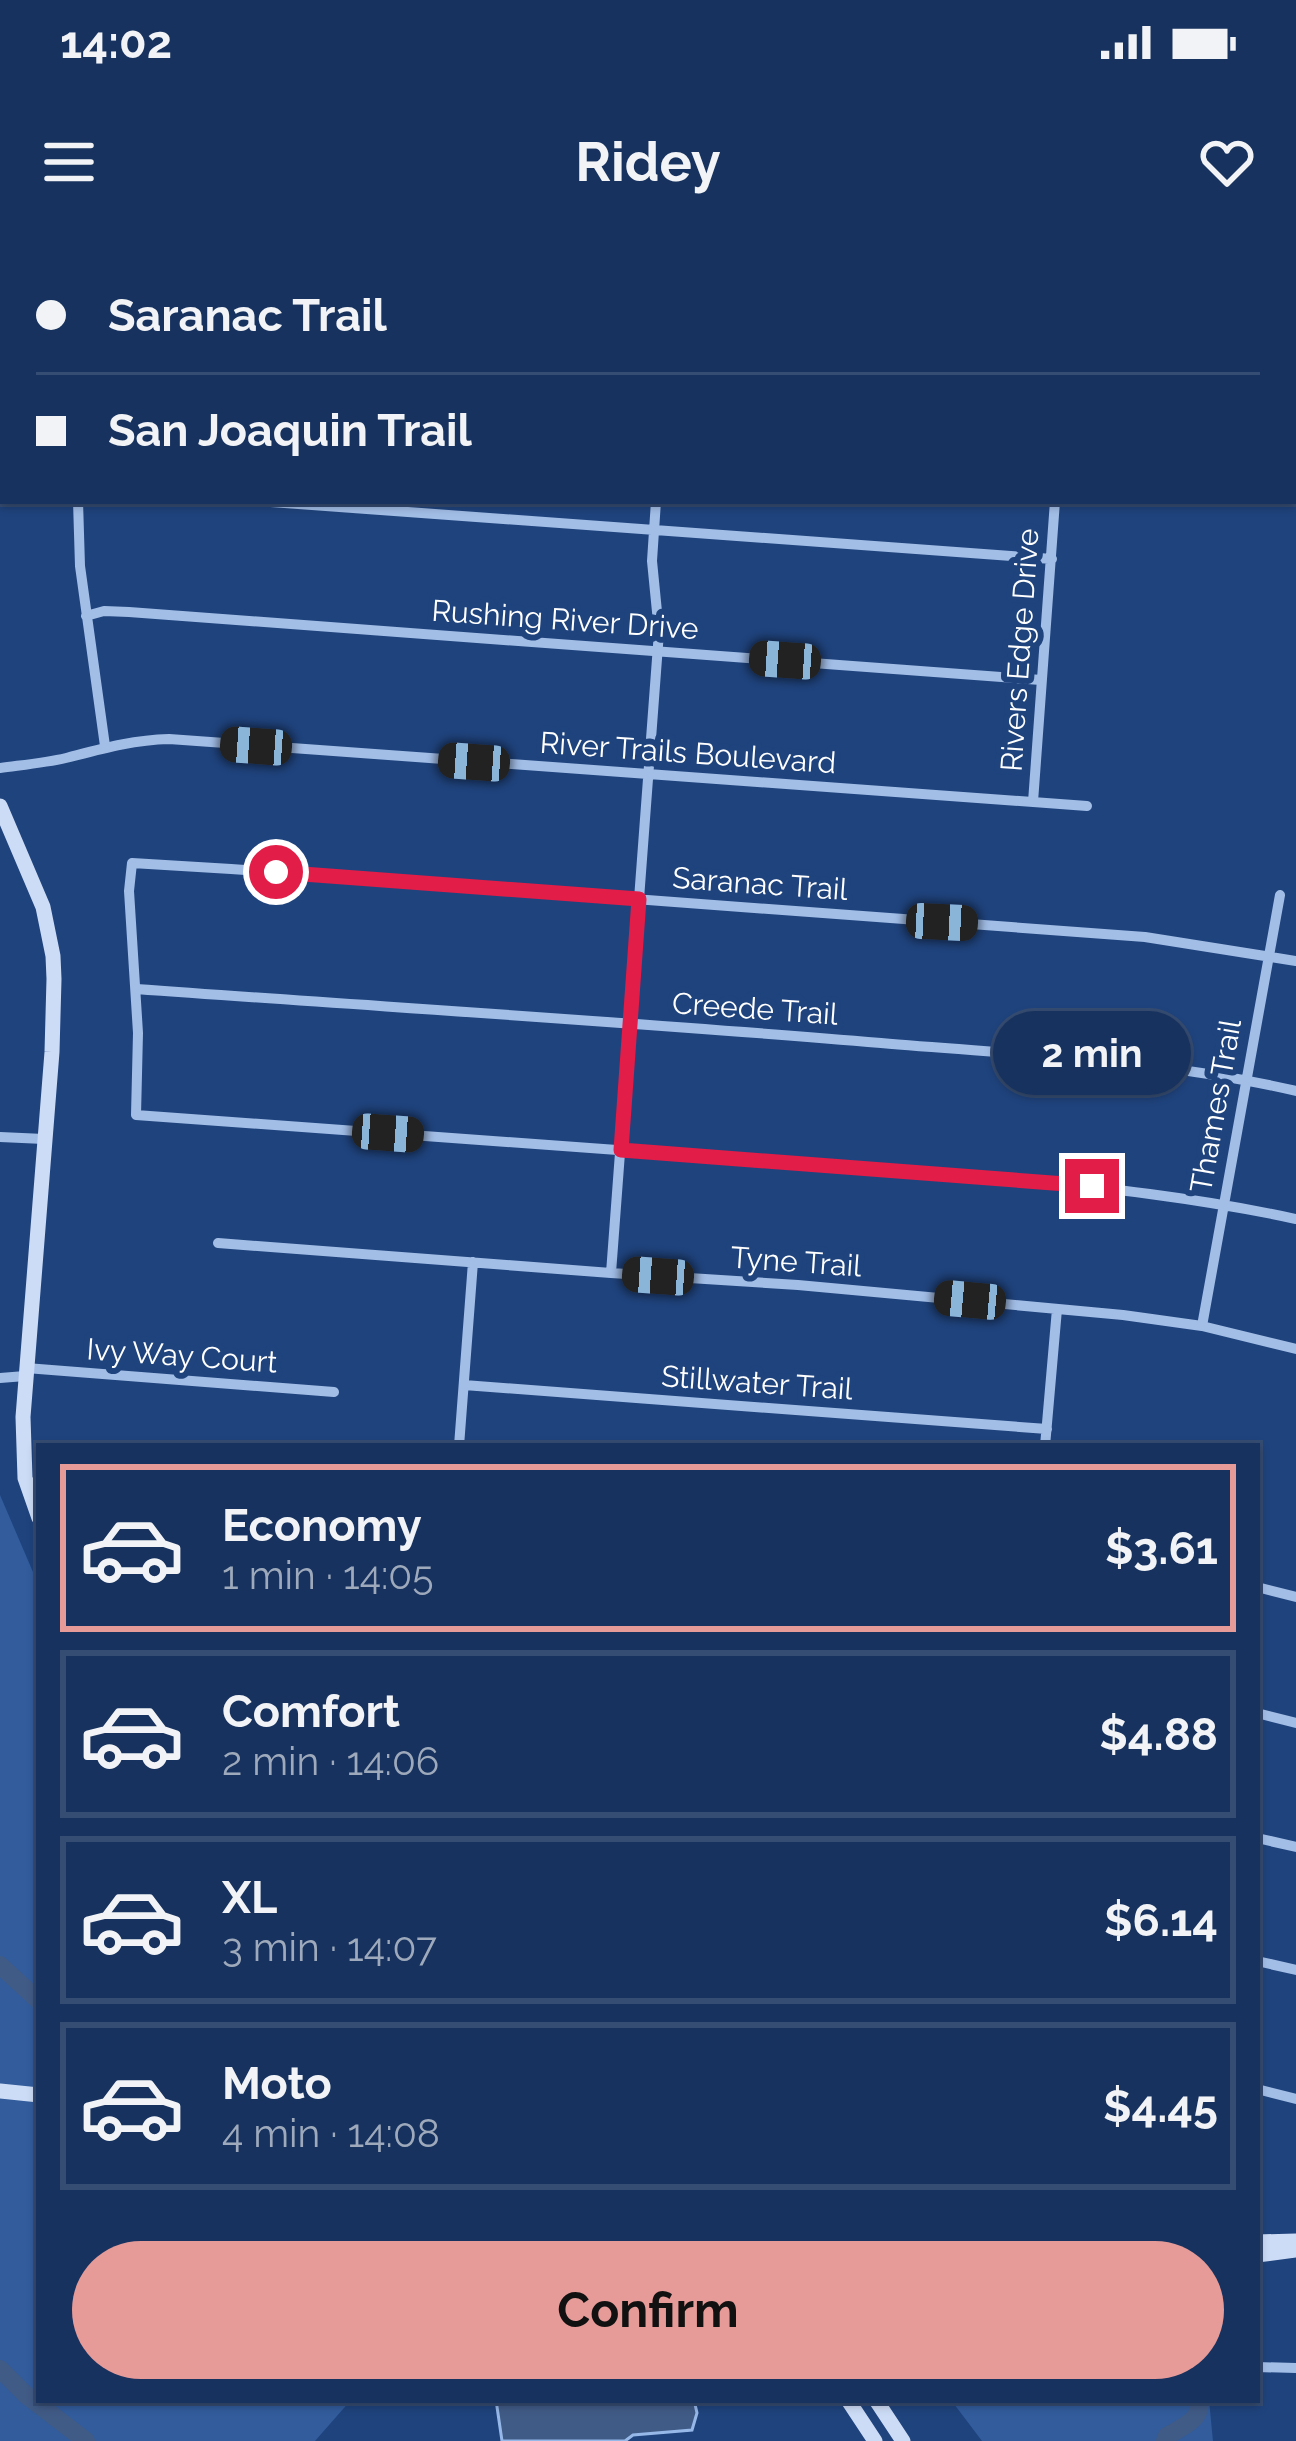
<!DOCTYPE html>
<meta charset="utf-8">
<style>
body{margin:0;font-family:Raleway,sans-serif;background:#203a64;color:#f1f3f6;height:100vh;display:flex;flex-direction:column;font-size:45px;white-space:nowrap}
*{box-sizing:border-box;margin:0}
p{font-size:39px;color:#9eaabc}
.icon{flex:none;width:66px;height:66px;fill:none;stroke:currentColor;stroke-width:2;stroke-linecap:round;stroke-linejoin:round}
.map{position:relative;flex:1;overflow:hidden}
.drawer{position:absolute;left:36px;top:1203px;width:1224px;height:960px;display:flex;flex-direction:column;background:#17325e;border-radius:0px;box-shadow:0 3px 9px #0004,0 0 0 3px #364d73}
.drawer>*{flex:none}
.guide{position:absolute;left:0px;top:0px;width:1296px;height:264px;box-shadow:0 3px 9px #0004,0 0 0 3px #364d73;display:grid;align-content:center;height:264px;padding:0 36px;background:#17325e}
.end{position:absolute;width:54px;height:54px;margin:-27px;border:15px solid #e11d48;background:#fff;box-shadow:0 0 0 6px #fff}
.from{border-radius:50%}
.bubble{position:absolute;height:84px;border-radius:42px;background:#17325e;box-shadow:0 3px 9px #0004,0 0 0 3px #364d73;font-size:39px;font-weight:700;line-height:84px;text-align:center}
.car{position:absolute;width:36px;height:72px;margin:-36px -18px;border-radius:15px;box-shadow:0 0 9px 3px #0007;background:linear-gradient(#222 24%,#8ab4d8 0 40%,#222 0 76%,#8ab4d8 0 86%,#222 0)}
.guide b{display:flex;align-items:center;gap:42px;height:114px;font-size:45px}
.guide b+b{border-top:3px solid #364d73}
.guide i{width:30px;height:30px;background:#f1f3f6}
ul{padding:21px 0 0;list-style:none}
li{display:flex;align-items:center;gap:36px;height:168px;margin:0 24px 18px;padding:0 12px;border:6px solid #364d73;border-radius:0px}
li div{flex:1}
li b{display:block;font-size:45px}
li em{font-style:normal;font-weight:700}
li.current{border-color:#e69b98}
li>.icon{width:108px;height:108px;stroke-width:1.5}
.primary-button{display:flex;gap:24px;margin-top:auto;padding:24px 36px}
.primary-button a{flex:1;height:138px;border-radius:72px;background:#e69b98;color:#111;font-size:48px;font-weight:700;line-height:138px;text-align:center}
.status{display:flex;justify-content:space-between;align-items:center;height:84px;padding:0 60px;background:#17325e;direction:ltr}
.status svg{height:33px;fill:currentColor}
header{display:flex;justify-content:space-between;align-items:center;height:156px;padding:0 36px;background:#17325e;font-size:54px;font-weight:700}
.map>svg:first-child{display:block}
.green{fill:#325c9c}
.water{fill:#405b86;stroke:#96b8e9;stroke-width:3}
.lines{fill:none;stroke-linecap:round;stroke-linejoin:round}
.river{stroke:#405b86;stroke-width:18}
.minor{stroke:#a2bee7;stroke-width:10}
.secondary{stroke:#cddcf6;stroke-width:15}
.route{stroke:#e11d48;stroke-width:15}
.labels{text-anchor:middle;stroke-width:12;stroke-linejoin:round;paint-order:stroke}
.street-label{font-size:30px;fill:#fff;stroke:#1f437d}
</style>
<div class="status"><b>14:02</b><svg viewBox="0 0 49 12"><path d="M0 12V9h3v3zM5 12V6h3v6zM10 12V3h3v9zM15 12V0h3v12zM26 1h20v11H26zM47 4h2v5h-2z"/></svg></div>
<header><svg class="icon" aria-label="menu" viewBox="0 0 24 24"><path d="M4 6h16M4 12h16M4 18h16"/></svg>Ridey<svg class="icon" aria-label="heart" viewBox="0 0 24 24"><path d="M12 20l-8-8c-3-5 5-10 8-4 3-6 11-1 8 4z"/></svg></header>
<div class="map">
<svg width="1296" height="2201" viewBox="0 0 1296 2201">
<rect width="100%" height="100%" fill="#1f437d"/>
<!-- green -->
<path class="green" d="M876,0H1296V61L1293,59V3H880Z
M0,1255L39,1346V2160H351L315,2201H0Z
M951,2160H1209L1213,2201H982Z"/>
<!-- water -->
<path class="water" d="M496,2160H694L697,2173L692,2190L633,2195L625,2201H502Z"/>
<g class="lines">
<!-- river -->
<path class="river" d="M0,1725L39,1761
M0,2129L25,2154L86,2201
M1165,2201L1167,2196C1182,2187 1203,2180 1199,2160"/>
<!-- minor -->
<path class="minor" d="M122,3L123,0
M258,3V0
M0,109H3
M78,261L80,326L105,506
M257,261L1052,319
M86,376L104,371L129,372L1041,440
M0,528C22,525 45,523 66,518C101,509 132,500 169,499L1087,566
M1033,562L1055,261
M1296,721L1145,697L231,629L132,623L129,651L138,793L136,875L1002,938C1101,947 1199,958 1296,979
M136,749C384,767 633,782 881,803C1020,815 1160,819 1296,851
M0,897L44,899
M218,1003L611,1033L798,1045L1123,1075L1202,1086L1296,1109
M611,1033L659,392L652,321L656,261
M1202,1086L1280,655
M26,1128L334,1152
M0,1138L25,1136
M464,1145L1047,1189
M459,1206L473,1022
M1045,1206L1057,1069
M1257,1347L1296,1357
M1257,1473L1296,1483
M1257,1598L1296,1607
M1257,1721L1296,1730
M1257,1849L1296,1859
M1257,2127L1296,2128"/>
<!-- secondary -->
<path class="secondary" d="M25,3L26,0
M0,188L3,156
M0,566L43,667L53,716L54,739L52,812L23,1177L25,1238L39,1278
M0,1851L39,1855
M1257,2002L1296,2001
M1257,2015L1296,2010
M848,2160L875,2201
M876,2160L903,2201"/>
</g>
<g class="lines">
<!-- route -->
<path class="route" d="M276,632L639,659L621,910L1092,946"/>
</g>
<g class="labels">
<!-- street labels -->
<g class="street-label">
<text transform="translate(565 380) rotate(4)" y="10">Rushing River Drive</text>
<text transform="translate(1020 410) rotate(-86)" y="10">Rivers Edge Drive</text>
<text transform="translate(688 513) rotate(4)" y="10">River Trails Boulevard</text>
<text transform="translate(760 644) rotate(4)" y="10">Saranac Trail</text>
<text transform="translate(755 769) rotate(4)" y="10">Creede Trail</text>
<text transform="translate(1216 866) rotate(-80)" y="10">Thames Trail</text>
<text transform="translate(796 1022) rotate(4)" y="10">Tyne Trail</text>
<text transform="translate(182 1116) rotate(4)" y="10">Ivy Way Court</text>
<text transform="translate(757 1143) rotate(4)" y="10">Stillwater Trail</text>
</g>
</g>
</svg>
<i class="end from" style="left:276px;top:632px"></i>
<i class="end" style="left:1092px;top:946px"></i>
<div class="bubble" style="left:993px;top:771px;width:198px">2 min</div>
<i class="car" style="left:785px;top:420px;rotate:274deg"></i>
<i class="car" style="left:256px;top:506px;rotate:274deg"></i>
<i class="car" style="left:474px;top:522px;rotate:274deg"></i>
<i class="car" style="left:942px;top:682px;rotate:93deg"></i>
<i class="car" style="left:388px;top:893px;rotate:94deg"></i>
<i class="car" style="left:658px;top:1036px;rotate:274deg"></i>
<i class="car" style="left:970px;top:1060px;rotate:275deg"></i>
<div class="guide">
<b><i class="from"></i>Saranac Trail</b>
<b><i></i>San Joaquin Trail</b>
</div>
<section class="drawer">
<ul>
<li class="current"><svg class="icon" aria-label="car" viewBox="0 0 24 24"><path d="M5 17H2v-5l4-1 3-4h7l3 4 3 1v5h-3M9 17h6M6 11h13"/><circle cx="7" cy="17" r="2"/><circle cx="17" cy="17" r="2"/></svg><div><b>Economy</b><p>1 min · 14:05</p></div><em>$3.61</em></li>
<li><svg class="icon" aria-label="car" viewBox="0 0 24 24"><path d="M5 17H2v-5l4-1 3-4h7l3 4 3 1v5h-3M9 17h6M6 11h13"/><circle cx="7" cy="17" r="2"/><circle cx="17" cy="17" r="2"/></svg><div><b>Comfort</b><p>2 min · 14:06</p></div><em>$4.88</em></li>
<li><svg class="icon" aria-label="car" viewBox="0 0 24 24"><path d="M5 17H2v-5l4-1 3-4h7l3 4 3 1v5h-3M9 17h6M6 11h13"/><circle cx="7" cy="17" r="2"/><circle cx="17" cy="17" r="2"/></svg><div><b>XL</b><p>3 min · 14:07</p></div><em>$6.14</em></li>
<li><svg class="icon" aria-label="car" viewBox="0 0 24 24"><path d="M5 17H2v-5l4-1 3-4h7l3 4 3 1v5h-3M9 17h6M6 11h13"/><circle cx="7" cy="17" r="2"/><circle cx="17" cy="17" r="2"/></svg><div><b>Moto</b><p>4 min · 14:08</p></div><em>$4.45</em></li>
</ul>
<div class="primary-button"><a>Confirm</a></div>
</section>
</div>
